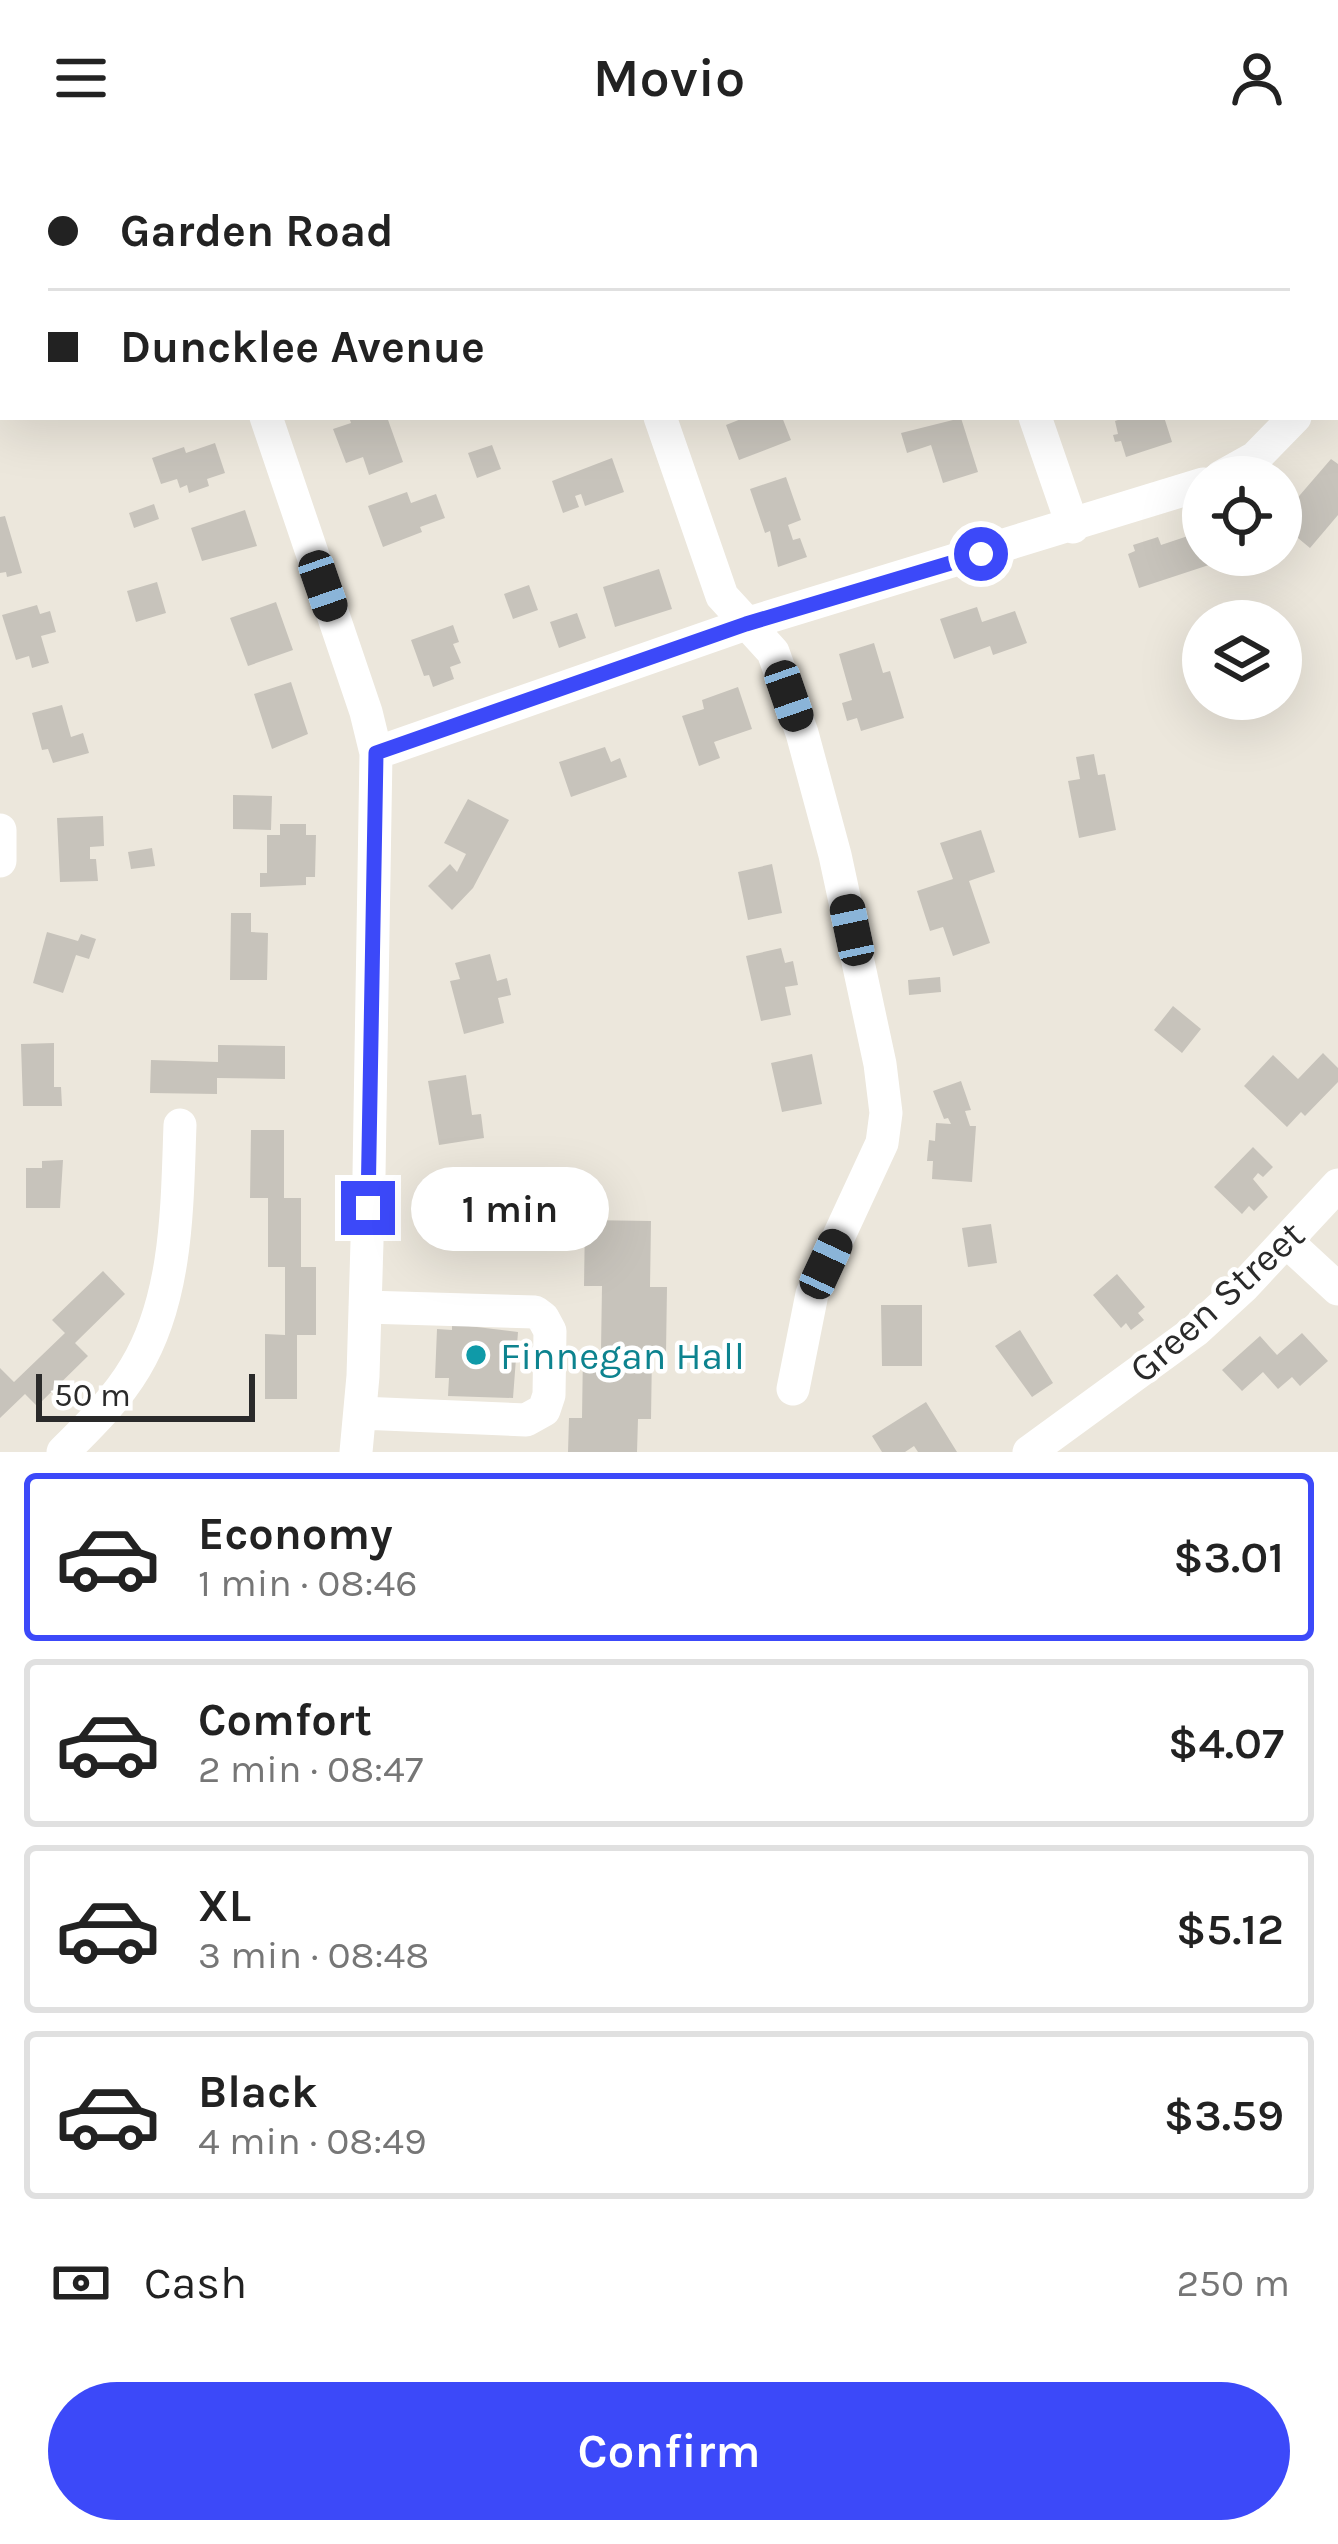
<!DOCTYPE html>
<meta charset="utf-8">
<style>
body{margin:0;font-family:Karla,sans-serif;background:#f6f6f6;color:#222;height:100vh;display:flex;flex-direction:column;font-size:45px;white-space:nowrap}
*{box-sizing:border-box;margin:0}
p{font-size:39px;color:#767676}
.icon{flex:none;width:66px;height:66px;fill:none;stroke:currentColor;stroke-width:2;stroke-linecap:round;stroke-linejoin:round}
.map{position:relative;height:1296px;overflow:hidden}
.details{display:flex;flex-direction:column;background:#fff;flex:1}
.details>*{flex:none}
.top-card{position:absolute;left:0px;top:0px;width:1338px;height:264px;box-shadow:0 12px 48px #0002;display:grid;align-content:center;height:264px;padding:0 48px;background:#fff}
.tools{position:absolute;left:1182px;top:300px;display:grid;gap:24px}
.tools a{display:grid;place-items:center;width:120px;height:120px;border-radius:50%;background:#fff;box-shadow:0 12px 48px #0002;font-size:60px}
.scale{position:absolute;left:36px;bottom:30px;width:219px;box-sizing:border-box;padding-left:12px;border:6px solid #2a2a2a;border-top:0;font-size:33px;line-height:42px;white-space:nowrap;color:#2a2a2a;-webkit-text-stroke:9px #fff;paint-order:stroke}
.end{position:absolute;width:54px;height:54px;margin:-27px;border:15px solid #3c49f9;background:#fff;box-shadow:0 0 0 6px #fff}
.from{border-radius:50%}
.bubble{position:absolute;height:84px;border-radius:42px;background:#fff;box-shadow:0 12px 48px #0002;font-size:39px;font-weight:600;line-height:84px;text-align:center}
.car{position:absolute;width:36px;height:72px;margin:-36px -18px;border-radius:15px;box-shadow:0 0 9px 3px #0007;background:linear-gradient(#222 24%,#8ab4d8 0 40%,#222 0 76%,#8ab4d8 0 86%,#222 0)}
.top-card b{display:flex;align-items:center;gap:42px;height:114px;font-size:45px}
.top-card b+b{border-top:3px solid #e0e0e0}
.top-card i{width:30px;height:30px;background:#222}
ul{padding:21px 0 0;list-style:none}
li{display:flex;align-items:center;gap:36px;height:168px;margin:0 24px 18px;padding:0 24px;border:6px solid #e0e0e0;border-radius:12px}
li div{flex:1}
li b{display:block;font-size:45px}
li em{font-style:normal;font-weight:600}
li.selected{border-color:#3c49f9}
li>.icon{width:108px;height:108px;stroke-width:1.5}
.pay{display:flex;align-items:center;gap:30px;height:132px;padding:0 48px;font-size:45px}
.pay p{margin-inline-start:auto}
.action{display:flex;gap:24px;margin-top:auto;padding:24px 48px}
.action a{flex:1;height:138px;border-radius:72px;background:#3c49f9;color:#fff;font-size:48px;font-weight:600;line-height:138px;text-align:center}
header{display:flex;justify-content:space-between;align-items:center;height:156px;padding:0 48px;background:#fff;font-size:54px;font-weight:600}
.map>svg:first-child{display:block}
.building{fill:#c7c3bb}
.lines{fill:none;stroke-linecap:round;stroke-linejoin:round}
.minor{stroke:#fff;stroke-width:33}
.route{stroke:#3c49f9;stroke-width:15}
.culture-dot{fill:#0f9aa8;stroke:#fff;stroke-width:4.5}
.labels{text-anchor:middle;stroke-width:9;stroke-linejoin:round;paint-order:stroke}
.street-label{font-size:39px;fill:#2a2a2a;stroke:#fff}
.culture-label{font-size:39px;fill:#0d838f;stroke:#fff;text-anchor:start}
</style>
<header><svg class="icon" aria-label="menu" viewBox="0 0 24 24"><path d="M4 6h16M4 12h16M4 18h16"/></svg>Movio<svg class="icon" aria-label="person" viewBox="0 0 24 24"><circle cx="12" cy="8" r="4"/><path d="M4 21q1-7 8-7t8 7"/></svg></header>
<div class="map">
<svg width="1338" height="1296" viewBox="0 0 1338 1296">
<rect width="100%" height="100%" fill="#ece7dc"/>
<!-- building -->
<path class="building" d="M349,261H387L403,306L369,319L363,301L346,307L333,273L351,267Z
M746,261H782L791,284L739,304L726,269Z
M1127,261H1164L1172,286L1126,301L1121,285L1115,286L1113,279L1118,278L1115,265Z
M961,262L978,316L943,327L931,289L907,297L901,277Z
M215,287L225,317L207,323L209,330L189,337L187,329L180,332L177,323L161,328L152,302L184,291L186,297Z
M492,289L501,313L477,322L468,297Z
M612,302L624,336L585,350L581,338L575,340L579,351L563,357L552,325Z
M1331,303L1338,308V359L1310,392L1281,368V361Z
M786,321L801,364L788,369L793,384L800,382L807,401L778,411L770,375L765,377L750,333Z
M407,336L411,347L436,338L445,362L420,371L422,376L383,391L368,350Z
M154,348L159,363L134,372L129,357Z
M245,354L257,390L202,405L191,372Z
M5,360L22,417L7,421L6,416L0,417V361Z
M1203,375V399H1213L1215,407L1139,432L1128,398L1135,395L1133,389L1158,381L1161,389Z
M659,413L672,453L615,471L603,431Z
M157,426L166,457L136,466L127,435Z
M529,429L538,454L513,463L504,438Z
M276,446L293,494L248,510L230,462Z
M37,449L40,458L50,455L56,476L41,480L49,507L32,512L29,500L16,504L2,459Z
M977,451L982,466L1015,455L1027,487L993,499L990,490L954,503L940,463Z
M577,457L586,482L559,492L550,466Z
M453,469L459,486L453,488L461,507L450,511L454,523L433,531L429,519L424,520L411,484Z
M874,487L883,517L890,515L904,562L861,575L857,562L847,565L842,547L852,544L839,498Z
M291,526L308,578L272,593L254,538Z
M738,531L752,573L714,586L720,602L699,610L682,560L704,553L702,544Z
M62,549L71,581L83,577L89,597L53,607L48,593L42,594L32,557Z
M605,591L611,606L620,602L627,621L571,641L559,606Z
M1094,598L1098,619L1105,618L1116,674L1079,682L1068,625L1080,623L1076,601Z
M233,639L272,640L271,674L233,673Z
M468,643L509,664L473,732L452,754L428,730L450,708L457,716L466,698L444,687Z
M103,660L104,690L90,691V703H96L98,725L60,726L57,662Z
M280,668H306V679H316L315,721H306V729L260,731V717H267V679H280Z
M981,674L995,716L969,725L990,787L953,800L943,771L930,775L917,735L953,723L940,687Z
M152,692L155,710L131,713L128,696Z
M772,708L782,757L748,764L738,716Z
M231,757H251V776L268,777L267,824H230Z
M47,776L78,785L81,778L96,783L89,803L76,799L63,837L33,827Z
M781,792L785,807L793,805L798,829L785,831L791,859L761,865L746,800Z
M490,798L497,825L507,822L511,839L498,842L504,867L464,878L450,825L460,823L455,807Z
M940,821L941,836L909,839L908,824Z
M1173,850L1201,873L1182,897L1154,874Z
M54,887V931H61L62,950H23L21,888Z
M218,889L285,890V923L217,922V938L150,937L151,904L218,906Z
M1323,897L1338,912V926L1305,960L1301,956L1287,971L1244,930L1273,899L1298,923Z
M812,898L822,948L782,956L771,907Z
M466,919L472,959L481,958L484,982L439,989L428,925Z
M961,925L971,954L965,955L970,970H976L972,1026L932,1023L933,1005H927L929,984L935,985L936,967L951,968L948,962L944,963L933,935Z
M251,974H284V1042H301V1111H316V1179H297V1243H265V1178L285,1179V1111H268V1042H250Z
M1253,991L1273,1011L1263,1021L1258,1017L1253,1023L1268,1041L1254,1055L1249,1050L1242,1058L1214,1031Z
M63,1004L60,1052H26V1012H42V1005Z
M585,1064L651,1065L650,1131H667L666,1197L652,1196L651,1263H638L637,1296H568L569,1262H582L583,1195H601L602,1130H584Z
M991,1068L997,1107L968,1111L962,1072Z
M103,1115L125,1138L75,1187L88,1200L37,1250L25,1238L0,1262V1212L14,1226L65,1177L52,1164Z
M1117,1118L1145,1151L1138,1157L1144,1164L1131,1174L1126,1167L1121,1172L1093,1139Z
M881,1149H922V1210H882Z
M452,1168L518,1176L513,1242L448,1240L449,1222H435L437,1173L452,1174Z
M1020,1174L1053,1227L1032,1241L995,1190Z
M1302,1177L1328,1205L1300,1230L1292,1221L1278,1233L1263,1216L1242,1235L1222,1214L1260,1180L1277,1199Z
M926,1246L957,1296H918L914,1290L905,1296H882L872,1280Z"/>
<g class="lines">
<!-- minor -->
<path class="minor" d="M177,0L178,3
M570,0L571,3
M947,0L948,3
M1319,0L1320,3
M1335,36L1338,42
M1335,216L1338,212
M266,261L366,556L376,597L369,1019L363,1220L356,1296
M660,261L722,440L773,496L802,577L835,699L880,908L886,957L882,987L812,1138L793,1233
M1035,261L1073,371
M1221,321L1255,302L1295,261
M376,597L746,468L1203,328
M0,674V705
M1287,1086L1338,1133
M360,1257L526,1264L544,1254L549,1239L550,1175L543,1162L535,1156L365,1151
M63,1296C89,1270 116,1244 135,1212C178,1141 177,1049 180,969
M1029,1296L1195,1175L1244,1130L1338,1029"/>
</g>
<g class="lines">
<!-- route -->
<path class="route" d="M368,1052L376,597L746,468L981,398"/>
</g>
<!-- markers -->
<circle class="culture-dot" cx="476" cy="1199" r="12"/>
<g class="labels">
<!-- street labels -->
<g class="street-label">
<text transform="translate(1216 1145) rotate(-42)" y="14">Green Street</text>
</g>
<!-- culture labels -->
<g class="culture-label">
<text x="500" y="1213">Finnegan Hall</text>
</g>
</g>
</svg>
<div class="tools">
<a><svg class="icon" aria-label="locate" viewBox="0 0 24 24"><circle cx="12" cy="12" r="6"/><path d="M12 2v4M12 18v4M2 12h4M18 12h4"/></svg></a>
<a><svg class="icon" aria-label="layers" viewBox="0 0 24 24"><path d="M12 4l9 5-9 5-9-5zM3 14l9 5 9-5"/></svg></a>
</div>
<div class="scale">50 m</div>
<i class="end from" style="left:981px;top:398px"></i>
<i class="end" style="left:368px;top:1052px"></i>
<div class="bubble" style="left:411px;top:1011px;width:198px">1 min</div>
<i class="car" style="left:323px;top:430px;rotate:161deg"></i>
<i class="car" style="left:789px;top:540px;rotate:161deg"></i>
<i class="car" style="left:852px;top:774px;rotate:348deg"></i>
<i class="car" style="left:826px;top:1108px;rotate:25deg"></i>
<div class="top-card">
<b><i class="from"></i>Garden Road</b>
<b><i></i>Duncklee Avenue</b>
</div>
</div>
<section class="details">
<ul>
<li class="selected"><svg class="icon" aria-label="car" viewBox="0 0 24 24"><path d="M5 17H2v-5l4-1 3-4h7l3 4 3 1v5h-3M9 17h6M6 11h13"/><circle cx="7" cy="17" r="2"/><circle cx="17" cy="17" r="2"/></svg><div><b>Economy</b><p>1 min · 08:46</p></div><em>$3.01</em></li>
<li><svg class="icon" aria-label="car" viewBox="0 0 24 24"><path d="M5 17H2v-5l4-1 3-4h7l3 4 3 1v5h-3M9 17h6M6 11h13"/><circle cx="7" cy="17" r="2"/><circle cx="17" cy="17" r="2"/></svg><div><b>Comfort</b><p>2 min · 08:47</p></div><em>$4.07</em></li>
<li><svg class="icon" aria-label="car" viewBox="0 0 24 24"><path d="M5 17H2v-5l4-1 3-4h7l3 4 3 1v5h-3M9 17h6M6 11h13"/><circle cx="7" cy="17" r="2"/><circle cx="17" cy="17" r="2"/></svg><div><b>XL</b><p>3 min · 08:48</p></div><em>$5.12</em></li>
<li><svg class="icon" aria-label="car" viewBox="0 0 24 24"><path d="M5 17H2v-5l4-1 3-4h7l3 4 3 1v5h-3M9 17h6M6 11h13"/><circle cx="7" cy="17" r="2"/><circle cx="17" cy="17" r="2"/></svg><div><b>Black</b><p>4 min · 08:49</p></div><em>$3.59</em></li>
</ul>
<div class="pay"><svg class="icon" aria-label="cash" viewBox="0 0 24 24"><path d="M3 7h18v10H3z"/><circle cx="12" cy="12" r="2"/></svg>Cash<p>250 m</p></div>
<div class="action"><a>Confirm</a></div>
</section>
